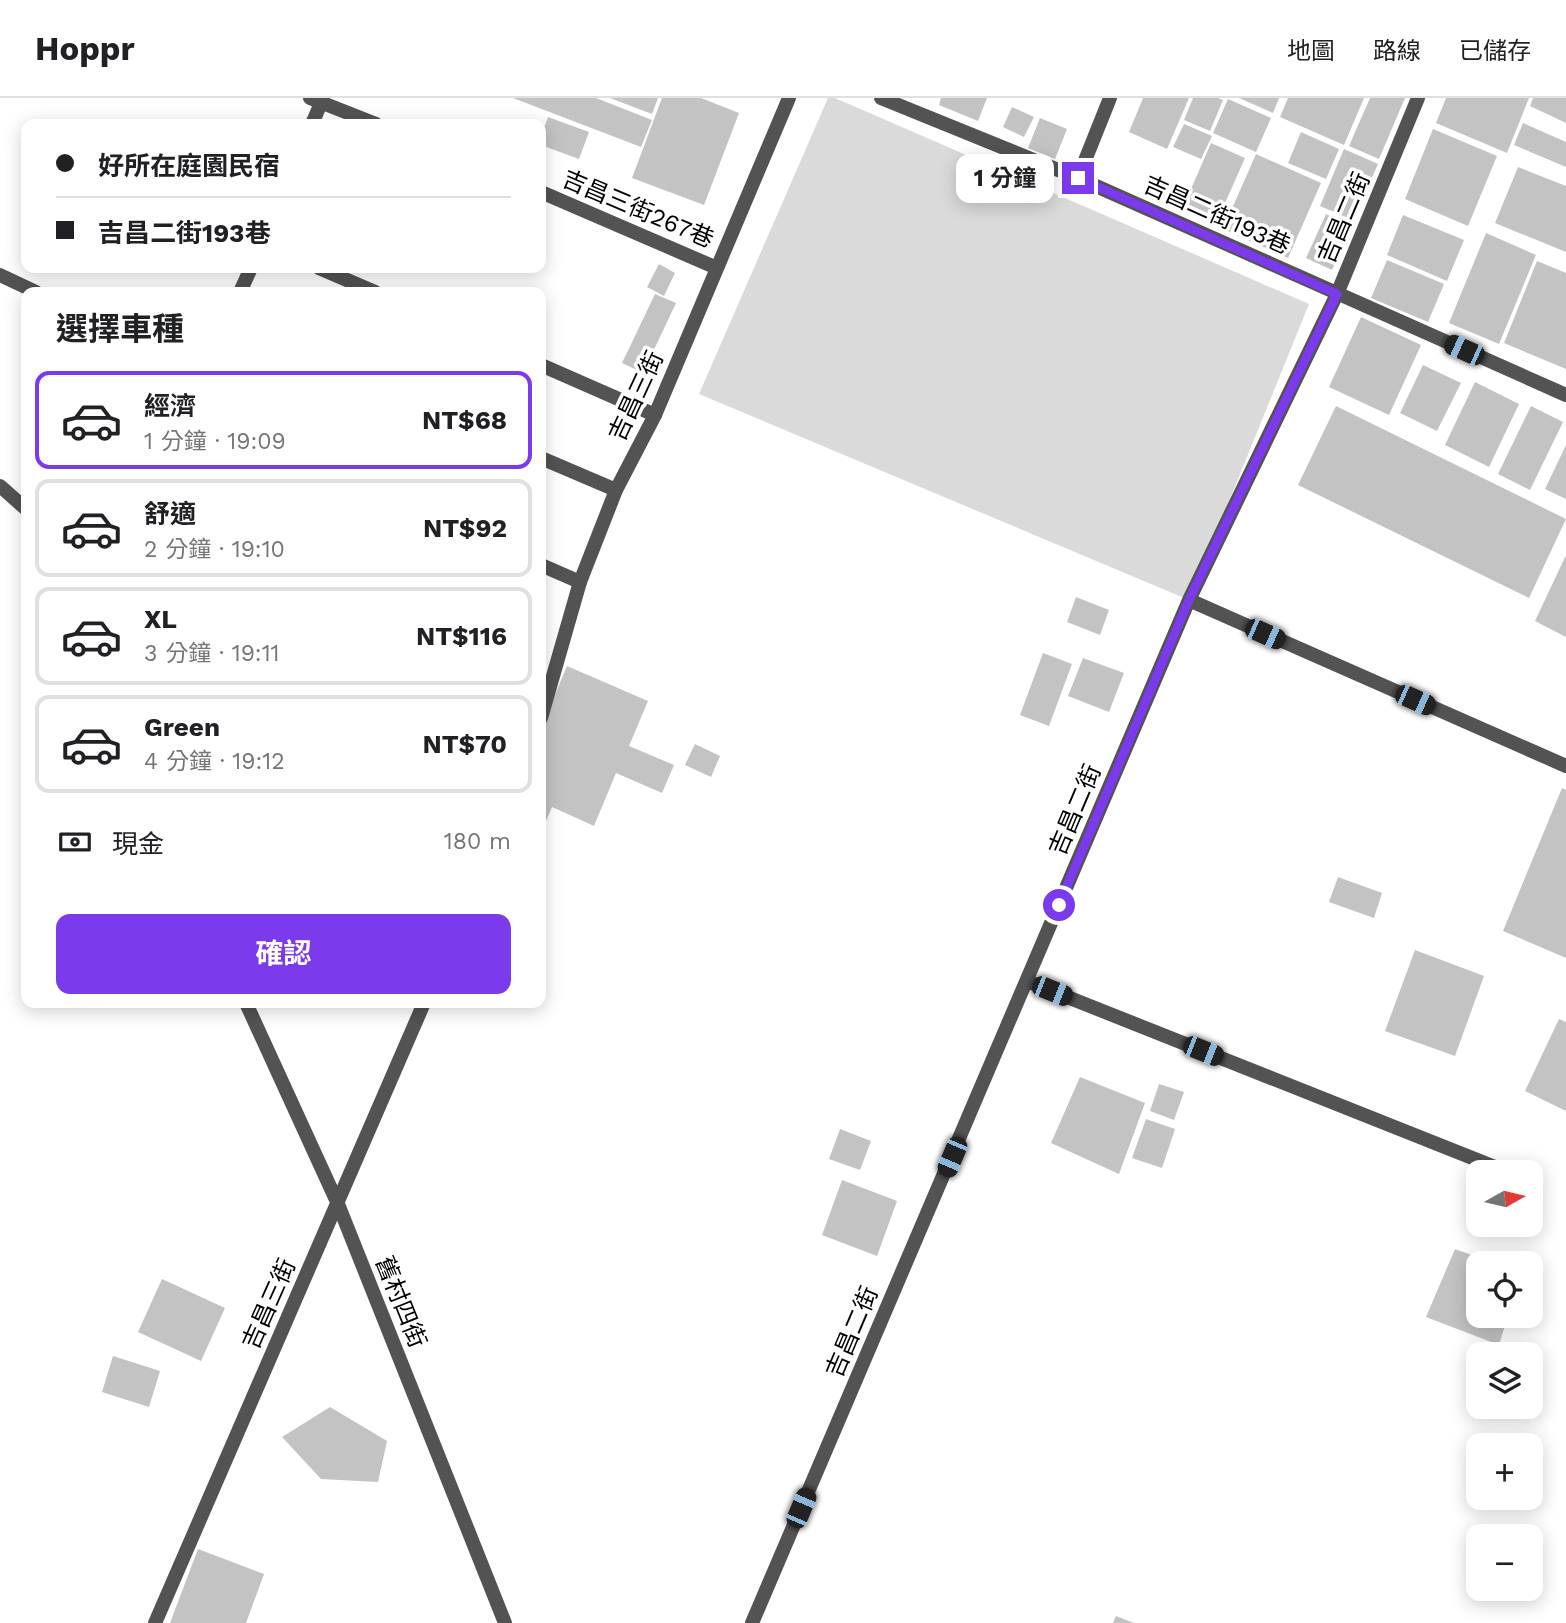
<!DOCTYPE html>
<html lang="zh-TW">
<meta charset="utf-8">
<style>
body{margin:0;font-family:"Work Sans","Noto Sans TC",sans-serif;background:#f6f6f6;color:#202124;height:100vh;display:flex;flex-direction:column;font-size:26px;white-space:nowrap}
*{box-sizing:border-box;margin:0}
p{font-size:23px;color:#757577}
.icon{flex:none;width:38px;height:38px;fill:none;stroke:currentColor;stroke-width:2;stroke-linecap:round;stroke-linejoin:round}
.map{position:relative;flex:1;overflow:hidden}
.side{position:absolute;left:21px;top:189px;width:525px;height:721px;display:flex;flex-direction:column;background:#fff;border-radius:14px;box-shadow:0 4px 18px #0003}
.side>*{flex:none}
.top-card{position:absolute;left:21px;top:21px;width:525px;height:154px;border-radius:14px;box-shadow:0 4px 18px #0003;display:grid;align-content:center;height:154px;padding:0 35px;background:#fff}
.needle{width:46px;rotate:82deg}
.fabs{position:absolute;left:1466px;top:1062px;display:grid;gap:14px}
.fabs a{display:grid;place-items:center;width:77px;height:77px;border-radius:14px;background:#fff;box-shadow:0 4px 18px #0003;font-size:35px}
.end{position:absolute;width:32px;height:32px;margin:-16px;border:9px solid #7c3aed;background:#fff;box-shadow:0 0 0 4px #fff}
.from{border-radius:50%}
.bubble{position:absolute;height:49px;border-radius:14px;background:#fff;box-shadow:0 4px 18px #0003;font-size:23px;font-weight:700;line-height:49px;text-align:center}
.car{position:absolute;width:21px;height:42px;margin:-21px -10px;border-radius:9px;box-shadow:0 0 5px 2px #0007;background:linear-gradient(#222 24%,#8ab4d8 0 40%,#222 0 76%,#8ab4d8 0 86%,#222 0)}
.top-card b{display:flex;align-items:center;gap:24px;height:66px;font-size:26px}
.top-card b+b{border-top:2px solid #e0e0e0}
.top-card i{width:18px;height:18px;background:#202124}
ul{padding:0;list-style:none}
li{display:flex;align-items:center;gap:21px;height:98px;margin:0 14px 10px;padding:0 21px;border:4px solid #e0e0e0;border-radius:14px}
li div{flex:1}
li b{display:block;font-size:26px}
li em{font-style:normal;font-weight:700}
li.on{border-color:#7c3aed}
li>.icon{width:63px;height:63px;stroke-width:1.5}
h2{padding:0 35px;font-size:32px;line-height:84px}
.pay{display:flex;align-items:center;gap:18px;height:77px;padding:0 35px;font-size:26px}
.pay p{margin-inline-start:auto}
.cta{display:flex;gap:14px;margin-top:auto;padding:14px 35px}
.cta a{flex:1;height:80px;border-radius:14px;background:#7c3aed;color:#fff;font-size:28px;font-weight:700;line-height:80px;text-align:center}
header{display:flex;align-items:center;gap:42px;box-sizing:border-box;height:98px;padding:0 35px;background:#fff;border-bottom:2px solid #e0e0e0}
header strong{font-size:33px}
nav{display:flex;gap:38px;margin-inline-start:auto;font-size:24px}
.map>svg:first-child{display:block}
.green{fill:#dadada}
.building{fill:#c3c3c3}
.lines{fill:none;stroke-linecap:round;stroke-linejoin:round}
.lane{stroke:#535353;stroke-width:14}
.street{stroke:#535353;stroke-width:14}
.route{stroke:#7c3aed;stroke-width:9}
.labels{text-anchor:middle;stroke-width:7;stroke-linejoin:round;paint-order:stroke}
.street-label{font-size:24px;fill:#000;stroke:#fff}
</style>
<header>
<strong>Hoppr</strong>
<nav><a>地圖</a><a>路線</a><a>已儲存</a></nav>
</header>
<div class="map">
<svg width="1566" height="1525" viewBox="0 0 1566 1525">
<rect width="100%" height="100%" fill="#fff"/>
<!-- green -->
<path class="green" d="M828,0H835L1309,206L1189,502L699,296Z"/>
<!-- building -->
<path class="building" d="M513,0H596L652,22L641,49Z
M610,0H658L652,16Z
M662,0H701L739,15L704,107L632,80Z
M941,0H987L978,23L939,7Z
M1143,0H1189L1167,51L1129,34Z
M1193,0H1218L1223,2L1210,33L1184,22Z
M1239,0H1279L1273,15Z
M1288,0H1364L1344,47L1280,19Z
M1370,0H1405L1379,61L1349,48Z
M1446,0H1529L1507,55L1436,25Z
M1533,0H1566V25L1530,8Z
M1228,1L1271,20L1256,54L1213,35Z
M1012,9L1034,19L1024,39L1003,29Z
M548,19L589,34L579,61L541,47V38Z
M1040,20L1067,31L1055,61L1028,50Z
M1523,25L1566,44V69L1514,47Z
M1184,26L1212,38L1201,61L1173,49Z
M1433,31L1497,58L1468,128L1405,101Z
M1301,34L1339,51L1326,81L1288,65Z
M1211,45L1245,60L1218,121L1184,107Z
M1344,51L1378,66L1353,122L1320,108Z
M1256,56L1321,85L1288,160L1223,131Z
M1518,69L1566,88V154L1495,125Z
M1326,116L1352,128L1332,172L1306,160Z
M1403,117L1464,142L1447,183L1387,157Z
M1486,135L1536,157L1499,246L1449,225Z
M1387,162L1444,186L1428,224L1371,200Z
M1537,163L1566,175V271L1504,245Z
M659,166L675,175L664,198L647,189Z
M655,196L676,205L643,275L622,265Z
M1361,219L1421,247L1389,317L1329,289Z
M1423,267L1461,285L1437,333L1400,315Z
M1475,284L1519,306L1489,369L1445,347Z
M1336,308L1566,421L1529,500L1298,387Z
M1531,308L1563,324L1530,392L1498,376Z
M1566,347V401L1545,391Z
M1566,457V539L1535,523Z
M1076,499L1109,512L1100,537L1067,524Z
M1043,555L1072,566L1049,628L1020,617Z
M1083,560L1124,575L1109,614L1068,598Z
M567,568L648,603L629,648L674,667L662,695L616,675L594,728L552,709L541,735V630Z
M695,646L720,658L711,679L685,667Z
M1562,690L1566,692V860L1503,833Z
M1338,779L1382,795L1374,820L1329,804Z
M1415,852L1484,878L1455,958L1385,933Z
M1559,921L1566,924V1013L1525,993Z
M1080,979L1145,1005L1119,1076L1051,1045Z
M1159,986L1184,994L1174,1022L1150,1013Z
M1146,1021L1175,1031L1162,1070L1132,1060Z
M840,1031L871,1043L860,1072L829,1061Z
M842,1082L897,1103L877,1158L822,1137Z
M1455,1151L1494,1165L1479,1166V1218H1508L1499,1247L1426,1219Z
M162,1181L225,1210L201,1263L138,1234Z
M113,1258L160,1273L149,1309L102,1294Z
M330,1309L387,1343L378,1384L321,1381L282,1339Z
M198,1451L264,1476L246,1525H170Z
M1116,1518L1134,1525H1113Z"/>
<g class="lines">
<!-- lane -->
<path class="lane" d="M312,26L321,5
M319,170L375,194
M0,177L36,194
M240,194L251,170
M541,267L655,317
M541,360L616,392
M541,467L580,484"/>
<!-- street -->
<path class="street" d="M310,0L376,26
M881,0L1078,80L1566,297
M1078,80L1110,0
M541,94L717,170
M0,388L26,411
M1189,502L1566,668
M541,620L580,484L616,392L655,317L789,0
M1027,883L1500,1071
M246,905L338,1106L505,1525
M155,1525L424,905
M752,1525L1189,502L1337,196L1418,0"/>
</g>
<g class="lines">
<!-- route -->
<path class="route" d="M1059,807L1189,502L1337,196L1078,80"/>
</g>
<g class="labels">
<!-- street labels -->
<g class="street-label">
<text transform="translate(638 111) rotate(23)" y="8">吉昌三街267巷</text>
<text transform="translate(1217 117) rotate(24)" y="8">吉昌二街193巷</text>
<text transform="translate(1344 120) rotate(-67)" y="8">吉昌二街</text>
<text transform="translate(636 298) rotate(-65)" y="8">吉昌三街</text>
<text transform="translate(1075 712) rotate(-67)" y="8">吉昌二街</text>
<text transform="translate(401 1204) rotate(68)" y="8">舊村四街</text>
<text transform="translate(269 1206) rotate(-66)" y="8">吉昌三街</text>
<text transform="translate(852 1234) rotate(-67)" y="8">吉昌二街</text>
</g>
</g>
</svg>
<div class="fabs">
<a><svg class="needle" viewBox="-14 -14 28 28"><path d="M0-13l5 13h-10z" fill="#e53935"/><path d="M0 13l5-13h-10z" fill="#757577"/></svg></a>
<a><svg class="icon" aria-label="locate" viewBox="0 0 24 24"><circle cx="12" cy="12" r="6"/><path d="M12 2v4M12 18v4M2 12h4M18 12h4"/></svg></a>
<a><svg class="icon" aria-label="layers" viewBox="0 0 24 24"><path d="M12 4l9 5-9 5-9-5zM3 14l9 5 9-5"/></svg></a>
<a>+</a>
<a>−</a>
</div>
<i class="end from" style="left:1059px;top:807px"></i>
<i class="end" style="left:1078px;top:80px"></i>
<div class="bubble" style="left:956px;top:56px;width:98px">1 分鐘</div>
<i class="car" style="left:1464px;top:252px;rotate:294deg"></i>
<i class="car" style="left:1265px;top:536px;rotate:114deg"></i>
<i class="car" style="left:1415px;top:602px;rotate:114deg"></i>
<i class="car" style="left:1052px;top:893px;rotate:112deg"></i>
<i class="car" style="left:1203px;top:953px;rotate:112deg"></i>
<i class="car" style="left:952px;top:1059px;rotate:203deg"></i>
<i class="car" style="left:801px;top:1410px;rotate:23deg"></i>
<div class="top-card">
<b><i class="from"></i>好所在庭園民宿</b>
<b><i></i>吉昌二街193巷</b>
</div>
<section class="side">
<h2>選擇車種</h2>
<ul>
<li class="on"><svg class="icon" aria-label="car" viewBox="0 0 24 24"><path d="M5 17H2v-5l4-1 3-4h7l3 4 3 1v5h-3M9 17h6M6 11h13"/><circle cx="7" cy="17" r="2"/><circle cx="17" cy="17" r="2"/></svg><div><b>經濟</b><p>1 分鐘 · 19:09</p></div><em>NT$68</em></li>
<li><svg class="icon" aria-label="car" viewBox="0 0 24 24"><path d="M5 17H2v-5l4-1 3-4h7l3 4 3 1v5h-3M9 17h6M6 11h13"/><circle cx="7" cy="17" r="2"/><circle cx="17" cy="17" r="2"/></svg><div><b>舒適</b><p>2 分鐘 · 19:10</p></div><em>NT$92</em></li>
<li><svg class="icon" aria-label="car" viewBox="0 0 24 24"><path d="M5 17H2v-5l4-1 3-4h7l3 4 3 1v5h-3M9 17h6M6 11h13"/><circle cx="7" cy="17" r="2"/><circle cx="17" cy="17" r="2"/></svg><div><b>XL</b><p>3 分鐘 · 19:11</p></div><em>NT$116</em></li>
<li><svg class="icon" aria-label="car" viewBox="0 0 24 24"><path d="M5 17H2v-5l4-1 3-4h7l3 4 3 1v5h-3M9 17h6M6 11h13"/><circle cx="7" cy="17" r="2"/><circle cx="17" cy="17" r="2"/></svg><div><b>Green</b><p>4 分鐘 · 19:12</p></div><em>NT$70</em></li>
</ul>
<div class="pay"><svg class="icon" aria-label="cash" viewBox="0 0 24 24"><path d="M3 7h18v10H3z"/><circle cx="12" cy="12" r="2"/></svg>現金<p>180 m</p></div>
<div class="cta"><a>確認</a></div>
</section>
</div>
